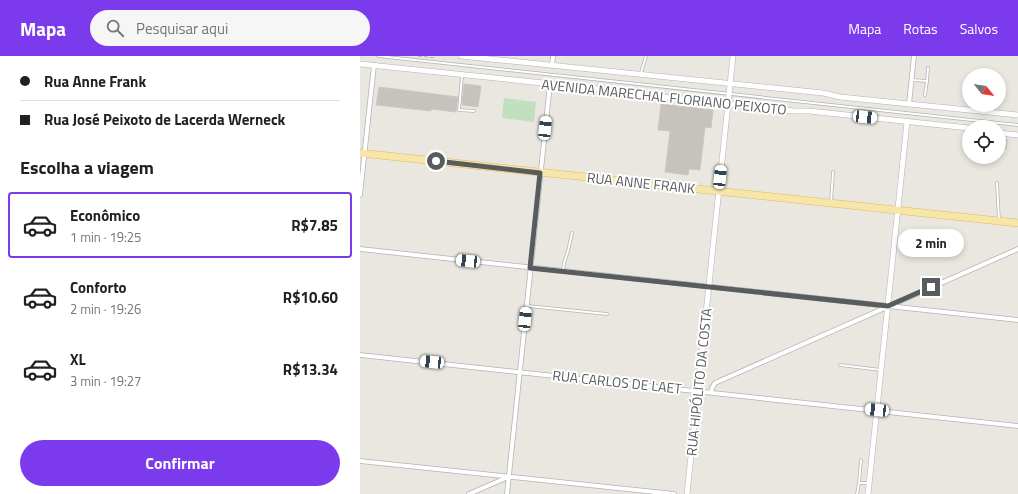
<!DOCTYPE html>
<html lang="pt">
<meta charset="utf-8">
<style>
body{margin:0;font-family:"Titillium Web",sans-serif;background:#f6f6f6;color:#202124;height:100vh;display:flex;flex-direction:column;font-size:15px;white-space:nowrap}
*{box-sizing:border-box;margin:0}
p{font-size:13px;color:#757577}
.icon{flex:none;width:22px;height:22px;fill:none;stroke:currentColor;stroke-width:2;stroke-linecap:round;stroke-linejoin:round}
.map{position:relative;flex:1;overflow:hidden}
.details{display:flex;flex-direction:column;background:#fff;width:360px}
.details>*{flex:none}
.top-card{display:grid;align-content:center;height:88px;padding:0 20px;background:#fff}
.needle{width:26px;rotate:120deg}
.buttons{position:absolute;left:602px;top:12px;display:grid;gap:8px}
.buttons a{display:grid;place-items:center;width:44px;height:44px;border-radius:50%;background:#fff;box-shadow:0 2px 6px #0003;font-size:20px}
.end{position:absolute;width:18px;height:18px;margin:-9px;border:5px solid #595c5f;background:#fff;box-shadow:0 0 0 2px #fff}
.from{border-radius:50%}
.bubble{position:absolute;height:28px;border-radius:14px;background:#fff;box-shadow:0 2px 6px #0003;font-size:13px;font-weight:700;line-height:28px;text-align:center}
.car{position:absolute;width:12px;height:24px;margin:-12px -6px;border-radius:5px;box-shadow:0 0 3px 1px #0007;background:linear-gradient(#fff 24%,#345 0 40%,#fff 0 76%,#345 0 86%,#fff 0)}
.top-card b{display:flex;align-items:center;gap:14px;height:38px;font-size:15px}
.top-card b+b{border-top:1px solid #e0e0e0}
.top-card i{width:10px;height:10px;background:#202124}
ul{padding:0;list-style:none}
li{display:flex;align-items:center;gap:12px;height:66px;margin:0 8px 6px;padding:0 12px;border:2px solid transparent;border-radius:4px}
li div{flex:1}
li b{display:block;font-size:15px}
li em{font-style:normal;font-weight:700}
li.current{border-color:#7c3aed}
li>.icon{width:36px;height:36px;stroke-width:1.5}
h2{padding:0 20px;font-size:18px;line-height:48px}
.primary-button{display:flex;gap:8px;margin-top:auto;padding:8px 20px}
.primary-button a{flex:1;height:46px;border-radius:24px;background:#7c3aed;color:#fff;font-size:16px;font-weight:700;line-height:46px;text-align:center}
header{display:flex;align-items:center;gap:24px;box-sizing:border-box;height:56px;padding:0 20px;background:#7c3aed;color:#fff}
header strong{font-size:19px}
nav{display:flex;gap:22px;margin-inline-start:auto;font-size:14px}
.search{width:280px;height:36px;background:#f6f6f6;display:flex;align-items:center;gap:10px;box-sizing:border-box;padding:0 14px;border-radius:22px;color:#757577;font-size:15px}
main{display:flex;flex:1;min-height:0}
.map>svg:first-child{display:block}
.green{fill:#c0e0be}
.building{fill:#c6c2bd;stroke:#cec9bf}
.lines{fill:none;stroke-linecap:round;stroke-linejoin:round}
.service-casing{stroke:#b1b3b6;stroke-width:3.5}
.minor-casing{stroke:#b1b3b6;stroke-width:5.5}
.tertiary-casing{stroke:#b1b3b6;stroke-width:6}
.primary-casing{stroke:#e1b862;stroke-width:8}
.path{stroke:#99c0a2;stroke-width:1;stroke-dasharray:4 2;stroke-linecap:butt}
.service{stroke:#fff;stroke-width:2}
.minor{stroke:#fff;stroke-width:4}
.tertiary{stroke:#fff;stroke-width:5}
.primary{stroke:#f6e6aa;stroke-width:7}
.route{stroke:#595c5f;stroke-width:5}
.labels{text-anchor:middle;stroke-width:4;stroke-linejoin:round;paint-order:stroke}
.street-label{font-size:14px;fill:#595c5f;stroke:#fff}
</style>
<header>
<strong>Mapa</strong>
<div class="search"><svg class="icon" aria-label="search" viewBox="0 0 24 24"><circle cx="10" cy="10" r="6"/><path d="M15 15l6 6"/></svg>Pesquisar aqui</div>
<nav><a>Mapa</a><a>Rotas</a><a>Salvos</a></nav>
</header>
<main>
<section class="details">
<div class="top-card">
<b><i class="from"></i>Rua Anne Frank</b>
<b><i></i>Rua José Peixoto de Lacerda Werneck</b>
</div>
<h2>Escolha a viagem</h2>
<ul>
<li class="current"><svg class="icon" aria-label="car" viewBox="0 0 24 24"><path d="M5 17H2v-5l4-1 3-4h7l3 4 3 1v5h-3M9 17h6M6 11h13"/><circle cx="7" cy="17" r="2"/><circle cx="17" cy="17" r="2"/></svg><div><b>Econômico</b><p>1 min · 19:25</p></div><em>R$7.85</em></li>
<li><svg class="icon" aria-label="car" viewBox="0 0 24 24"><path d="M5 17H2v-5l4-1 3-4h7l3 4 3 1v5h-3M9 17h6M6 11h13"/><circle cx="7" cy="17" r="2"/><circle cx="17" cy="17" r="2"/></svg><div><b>Conforto</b><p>2 min · 19:26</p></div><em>R$10.60</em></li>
<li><svg class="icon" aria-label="car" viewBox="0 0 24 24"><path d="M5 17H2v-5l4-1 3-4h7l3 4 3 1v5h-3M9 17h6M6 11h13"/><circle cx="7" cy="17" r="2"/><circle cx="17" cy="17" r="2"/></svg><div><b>XL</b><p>3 min · 19:27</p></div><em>R$13.34</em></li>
</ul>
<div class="primary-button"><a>Confirmar</a></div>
</section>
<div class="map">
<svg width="658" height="438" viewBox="0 0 658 438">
<rect width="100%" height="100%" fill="#eae7e0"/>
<!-- green -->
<path class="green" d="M144,42L176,46L174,66L142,62Z"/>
<!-- building -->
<path class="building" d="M104,28L121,30L118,51L102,49Z
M19,31L98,41L96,56L71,53V55L16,49Z
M301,48L353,54L351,72L345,71L340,114L329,113L328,119L305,116L310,75L298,74Z
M639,82L647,83L646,93L639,92Z"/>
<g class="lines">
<defs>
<path id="service" d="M18,0L658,69
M281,17L286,0
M102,20L99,54L114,55
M552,24L567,25L568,12
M565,39L567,25
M637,127L639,164
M471,146L473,116
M203,214L204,207L208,195L212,177
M168,250L247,258
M480,309L521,314
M499,427L501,404
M497,438L499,427H508"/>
<path id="minor" d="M192,10L193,0
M549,48L554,0
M0,139L14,9
M0,193L658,264
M0,299L658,370
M351,336L352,332L355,327L658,193
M0,405L314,438
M109,438L148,421
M147,438L190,28"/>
<path id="tertiary" d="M101,0L463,37L480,41L658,59
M0,8L260,35L277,38L434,55H449L609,72
M639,77L658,79
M327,438L373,0
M508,438L547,66"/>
<path id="primary" d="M0,97L658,167"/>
</defs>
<!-- service casing -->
<use href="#service" class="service-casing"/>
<!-- minor casing -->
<use href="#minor" class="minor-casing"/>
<!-- tertiary casing -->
<use href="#tertiary" class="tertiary-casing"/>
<!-- primary casing -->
<use href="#primary" class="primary-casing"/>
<!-- path -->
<path class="path" d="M58,0L75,2"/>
<!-- service -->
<use href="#service" class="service"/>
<!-- minor -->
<use href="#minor" class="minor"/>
<!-- tertiary -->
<use href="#tertiary" class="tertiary"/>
<!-- primary -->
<use href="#primary" class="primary"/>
</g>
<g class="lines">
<!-- route -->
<path class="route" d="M76,105L180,117L170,212L528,250L571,231"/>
</g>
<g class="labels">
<!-- street labels -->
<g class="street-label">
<text transform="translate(304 41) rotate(6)" y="5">AVENIDA MARECHAL FLORIANO PEIXOTO</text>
<text transform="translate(281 127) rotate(6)" y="5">RUA ANNE FRANK</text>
<text transform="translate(257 326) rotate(6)" y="5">RUA CARLOS DE LAET</text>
<text transform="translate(339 326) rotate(-84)" y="5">RUA HIPÓLITO DA COSTA</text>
</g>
</g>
</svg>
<div class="buttons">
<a><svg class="needle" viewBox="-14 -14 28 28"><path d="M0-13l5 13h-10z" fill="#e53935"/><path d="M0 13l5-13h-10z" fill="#757577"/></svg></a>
<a><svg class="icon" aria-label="locate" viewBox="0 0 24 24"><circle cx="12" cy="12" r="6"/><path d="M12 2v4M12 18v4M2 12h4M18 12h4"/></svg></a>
</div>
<i class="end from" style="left:76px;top:105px"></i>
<i class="end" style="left:571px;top:231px"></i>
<div class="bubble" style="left:538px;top:173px;width:66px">2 min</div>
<i class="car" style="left:505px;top:61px;rotate:96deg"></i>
<i class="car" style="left:185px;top:72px;rotate:6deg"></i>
<i class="car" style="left:360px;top:121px;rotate:6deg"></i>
<i class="car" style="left:108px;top:205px;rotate:276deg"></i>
<i class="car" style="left:165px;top:263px;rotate:6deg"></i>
<i class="car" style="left:72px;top:306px;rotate:276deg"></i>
<i class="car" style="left:517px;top:354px;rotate:276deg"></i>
</div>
</main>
